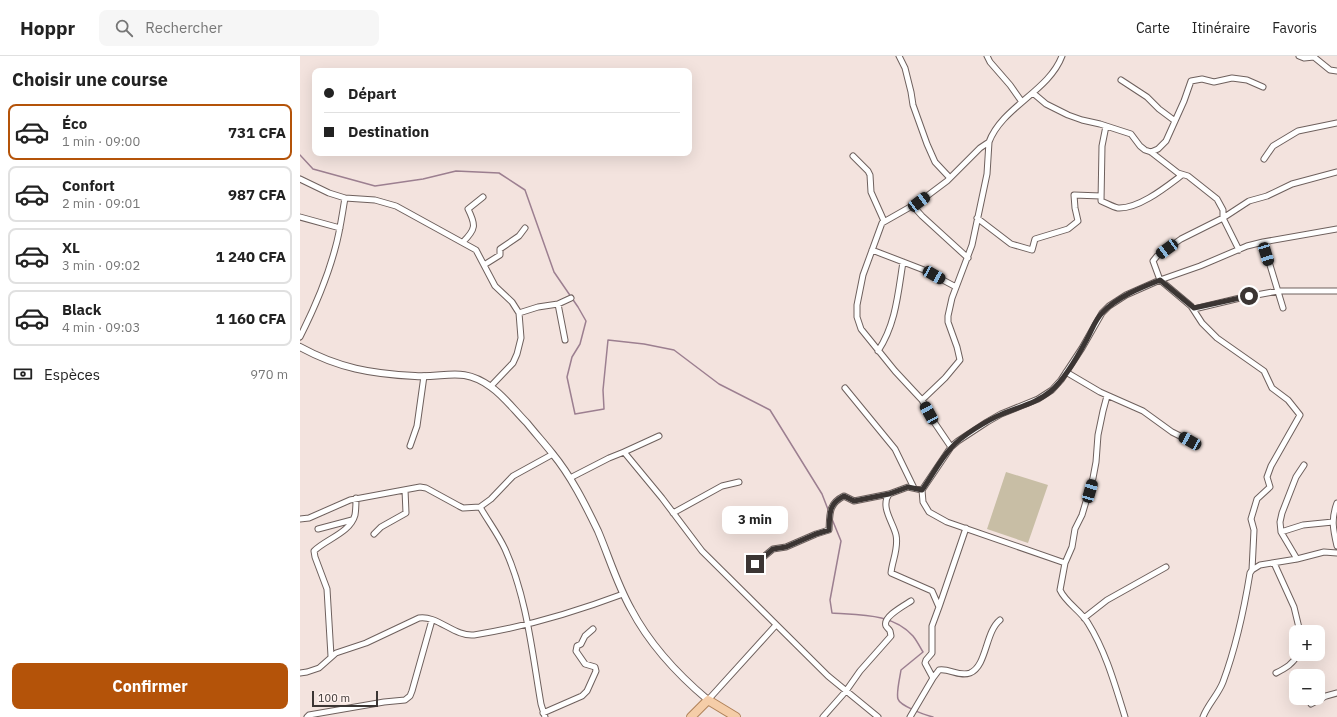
<!DOCTYPE html>
<html lang="fr">
<meta charset="utf-8">
<style>
body{margin:0;font-family:"IBM Plex Sans",sans-serif;background:#f6f6f6;color:#222;height:100vh;display:flex;flex-direction:column;font-size:15px;white-space:nowrap}
*{box-sizing:border-box;margin:0}
p{font-size:13px;color:#767676}
.icon{flex:none;width:22px;height:22px;fill:none;stroke:currentColor;stroke-width:2;stroke-linecap:round;stroke-linejoin:round}
.map{position:relative;flex:1;overflow:hidden}
.details{display:flex;flex-direction:column;background:#fff;width:300px}
.details>*{flex:none}
.banner{position:absolute;left:12px;top:12px;width:380px;height:88px;border-radius:8px;box-shadow:0 4px 16px #0002;display:grid;align-content:center;height:88px;padding:0 12px;background:#fff}
.buttons{position:absolute;left:989px;top:569px;display:grid;gap:8px}
.buttons a{display:grid;place-items:center;width:36px;height:36px;border-radius:8px;background:#fff;box-shadow:0 4px 16px #0002;font-size:20px}
.scale{position:absolute;left:12px;bottom:10px;width:66px;box-sizing:border-box;padding-left:4px;border:2px solid #3b3533;border-top:0;font-size:11px;line-height:14px;white-space:nowrap;color:#3b3533;-webkit-text-stroke:3px #fef1ed;paint-order:stroke}
.end{position:absolute;width:18px;height:18px;margin:-9px;border:5px solid #3b3533;background:#fff;box-shadow:0 0 0 2px #fff}
.from{border-radius:50%}
.bubble{position:absolute;height:28px;border-radius:8px;background:#fff;box-shadow:0 4px 16px #0002;font-size:13px;font-weight:700;line-height:28px;text-align:center}
.car{position:absolute;width:12px;height:24px;margin:-12px -6px;border-radius:5px;box-shadow:0 0 3px 1px #0007;background:linear-gradient(#222 24%,#8ab4d8 0 40%,#222 0 76%,#8ab4d8 0 86%,#222 0)}
.banner b{display:flex;align-items:center;gap:14px;height:38px;font-size:15px}
.banner b+b{border-top:1px solid #e0e0e0}
.banner i{width:10px;height:10px;background:#222}
ul{padding:0;list-style:none}
li{display:flex;align-items:center;gap:12px;height:56px;margin:0 8px 6px;padding:0 4px;border:2px solid #e0e0e0;border-radius:8px}
li div{flex:1}
li b{display:block;font-size:15px}
li em{font-style:normal;font-weight:700}
li.current{border-color:#b45309}
li>.icon{width:36px;height:36px;stroke-width:1.5}
h2{padding:0 12px;font-size:18px;line-height:48px}
.pay{display:flex;align-items:center;gap:10px;height:44px;padding:0 12px;font-size:15px}
.pay p{margin-inline-start:auto}
.button{display:flex;gap:8px;margin-top:auto;padding:8px 12px}
.button a{flex:1;height:46px;border-radius:8px;background:#b45309;color:#fff;font-size:16px;font-weight:700;line-height:46px;text-align:center}
header{display:flex;align-items:center;gap:24px;box-sizing:border-box;height:56px;padding:0 20px;background:#fff;border-bottom:1px solid #e0e0e0}
header strong{font-size:19px}
nav{display:flex;gap:22px;margin-inline-start:auto;font-size:14px}
.search{width:280px;height:36px;background:#f6f6f6;display:flex;align-items:center;gap:10px;box-sizing:border-box;padding:0 14px;border-radius:8px;color:#767676;font-size:15px}
main{display:flex;flex:1;min-height:0}
.map>svg:first-child{display:block}
.green{fill:#c8bea5}
.lines{fill:none;stroke-linecap:round;stroke-linejoin:round}
.stream{stroke:#9c7f90;stroke-width:1.5}
.minor-casing{stroke:#6e605d;stroke-width:7}
.tertiary-casing{stroke:#6e605d;stroke-width:8}
.primary-casing{stroke:#b08259;stroke-width:10}
.minor{stroke:#fff;stroke-width:5}
.tertiary{stroke:#fff;stroke-width:6}
.primary{stroke:#f5cda8;stroke-width:8}
.route{stroke:#3b3533;stroke-width:5}
</style>
<header>
<strong>Hoppr</strong>
<div class="search"><svg class="icon" aria-label="search" viewBox="0 0 24 24"><circle cx="10" cy="10" r="6"/><path d="M15 15l6 6"/></svg>Rechercher</div>
<nav><a>Carte</a><a>Itinéraire</a><a>Favoris</a></nav>
</header>
<main>
<section class="details">
<h2>Choisir une course</h2>
<ul>
<li class="current"><svg class="icon" aria-label="car" viewBox="0 0 24 24"><path d="M5 17H2v-5l4-1 3-4h7l3 4 3 1v5h-3M9 17h6M6 11h13"/><circle cx="7" cy="17" r="2"/><circle cx="17" cy="17" r="2"/></svg><div><b>Éco</b><p>1 min · 09:00</p></div><em>731 CFA</em></li>
<li><svg class="icon" aria-label="car" viewBox="0 0 24 24"><path d="M5 17H2v-5l4-1 3-4h7l3 4 3 1v5h-3M9 17h6M6 11h13"/><circle cx="7" cy="17" r="2"/><circle cx="17" cy="17" r="2"/></svg><div><b>Confort</b><p>2 min · 09:01</p></div><em>987 CFA</em></li>
<li><svg class="icon" aria-label="car" viewBox="0 0 24 24"><path d="M5 17H2v-5l4-1 3-4h7l3 4 3 1v5h-3M9 17h6M6 11h13"/><circle cx="7" cy="17" r="2"/><circle cx="17" cy="17" r="2"/></svg><div><b>XL</b><p>3 min · 09:02</p></div><em>1 240 CFA</em></li>
<li><svg class="icon" aria-label="car" viewBox="0 0 24 24"><path d="M5 17H2v-5l4-1 3-4h7l3 4 3 1v5h-3M9 17h6M6 11h13"/><circle cx="7" cy="17" r="2"/><circle cx="17" cy="17" r="2"/></svg><div><b>Black</b><p>4 min · 09:03</p></div><em>1 160 CFA</em></li>
</ul>
<div class="pay"><svg class="icon" aria-label="cash" viewBox="0 0 24 24"><path d="M3 7h18v10H3z"/><circle cx="12" cy="12" r="2"/></svg>Espèces<p>970 m</p></div>
<div class="button"><a>Confirmer</a></div>
</section>
<div class="map">
<svg width="1037" height="661" viewBox="0 0 1037 661">
<rect width="100%" height="100%" fill="#f3e3de"/>
<!-- green -->
<path class="green" d="M706,416L748,429L728,487L687,473Z"/>
<g class="lines">
<!-- stream -->
<path class="stream" d="M0,99L13,113L75,130L123,123L156,115L199,117L225,134L254,216L278,251L286,265L280,288L272,301L267,321L275,358L304,353L303,334L308,284L344,288L374,294L419,328L470,354L522,438L529,456
M532,463L541,485L530,544L532,557C559,559 593,557 613,580C617,585 620,591 623,596L601,614C600,621 596,637 598,643C600,650 625,659 633,661"/>
<defs>
<path id="minor" d="M599,0L605,12L611,36L613,49L627,88L635,106L650,122
M687,0L690,6L710,29L722,46
M999,0L1004,2L1014,1L1030,14L1037,15
M821,24L847,41L859,53L875,65
M733,37L746,48L768,59L782,64L800,68L831,78L840,90L845,94L851,96L878,117L888,120L917,143L923,154V162L939,194
M806,70L802,90L801,145C806,147 813,151 818,152C839,153 866,131 882,119
M851,96L858,93L866,85L884,45L891,25L902,23L914,26L932,22L947,24L963,31
M553,100L568,115L570,119L571,136L584,165
M964,103L973,90L998,75L1037,67
M0,123L29,137L45,142L75,144L96,150L176,194L195,230L212,246L219,257L221,282L217,298L213,307L191,330
M613,150L622,160L668,202
M0,161L40,172
M677,162L711,188L732,194L735,183L768,173L778,165L775,152L774,139L801,140
M163,186C176,173 176,169 168,153L183,141
M963,186L983,252
M572,194L624,214L656,231
M184,209L200,199V193L219,180L225,172
M258,248L265,284
M894,253L940,242L978,235H1037
M219,257L238,251L258,248L271,242
M0,281C14,253 27,223 35,193C40,176 42,159 45,142
M578,295C596,268 598,237 603,206
M766,316L800,336L843,355L872,376L896,388
M545,332L595,393L614,432
M622,344L595,315L561,273L557,261V249L563,219L582,167L619,146L647,125L680,92L689,86
M110,390L117,370L124,320
M651,391L634,366L622,344L645,322L660,304L657,291L648,266V260L652,242L672,189L687,118L689,86C702,51 749,35 762,0
M324,396L359,380
M270,422L309,402L324,396L362,442L402,495L528,620L578,661
M622,434L608,431L589,438C580,451 593,466 596,479C599,492 592,505 591,517L632,535L639,551L632,570V597L626,604L625,607L633,622
M1037,447C1031,463 1033,473 1037,490
M373,457L422,430L439,426
M0,463L9,462L50,444L120,431L126,432L159,450L163,452L180,451
M18,473L52,464
M981,476L1003,469L1033,466
M74,478L81,471L106,457L105,434
M997,503L981,476L980,466L982,457L996,421L1004,409
M765,507L772,491L775,473L782,459L793,422L796,406L798,379L803,355L807,340
M974,507L994,551L1000,576
M455,508L473,493L486,491L516,478L529,474C530,458 528,448 544,440L554,445L589,438
M952,514L954,474L951,463L957,443L970,431L967,421L971,410L1000,359L988,344L972,332L964,315L917,282L902,267L891,250L860,224L853,205L857,200L881,183L923,162L949,145L967,140L992,128L1037,116
M639,551L666,472
M784,562L807,544L866,511
M31,600L27,533L15,501L14,495C26,483 50,477 55,459C56,453 56,448 56,442
M0,617L7,616L19,612L36,597L66,587L119,562C137,559 155,581 174,579C225,571 275,556 323,538
M976,617C986,612 993,608 998,598
M408,644L476,569
M1011,648L1026,640L1037,637
M243,657L282,640L287,635L296,615L295,611L285,608L276,595L277,590L281,588L285,580L293,573
M7,661L9,659L84,646L105,644L110,640L112,635L132,564
M245,661L241,648C232,596 227,542 205,493C198,478 188,465 180,451L191,443L213,420L253,398
M523,661L546,635L560,615L591,580L590,575C589,573 587,572 586,570C582,561 605,549 611,545
M610,661L633,622L639,614C649,612 659,621 670,617C687,610 685,576 700,564
M825,661C815,629 806,596 788,567C781,555 766,547 760,534L765,507L647,466L629,456L623,446L622,434L651,391L658,385L687,366L701,358L738,343L752,334L761,324L782,292L802,257L809,250L826,239L860,224L900,210L947,190L963,186L1037,173
M903,661C908,648 918,639 923,626C936,591 944,554 950,517L952,514L960,509L997,503L1024,496L1037,497"/>
<path id="tertiary" d="M0,291C38,312 72,318 115,320C146,322 162,310 191,331C204,340 215,355 227,367C235,377 244,387 252,397C271,420 285,448 298,475C309,501 317,528 331,553C350,589 377,618 408,644"/>
<path id="primary" d="M391,661L408,644L436,661"/>
</defs>
<!-- minor casing -->
<use href="#minor" class="minor-casing"/>
<!-- tertiary casing -->
<use href="#tertiary" class="tertiary-casing"/>
<!-- primary casing -->
<use href="#primary" class="primary-casing"/>
<!-- minor -->
<use href="#minor" class="minor"/>
<!-- tertiary -->
<use href="#tertiary" class="tertiary"/>
<!-- primary -->
<use href="#primary" class="primary"/>
</g>
<g class="lines">
<!-- route -->
<path class="route" d="M455,508L473,493L486,491L516,478L529,474C530,458 528,448 544,440L554,445L589,438L608,431L622,434C632,420 640,404 651,392C661,380 688,364 702,358C718,351 737,347 751,335C764,324 779,298 787,283C792,274 795,264 802,257C817,241 840,232 860,224L894,252L949,240"/>
</g>
</svg>
<div class="buttons">
<a>+</a>
<a>−</a>
</div>
<div class="scale">100 m</div>
<i class="end from" style="left:949px;top:240px"></i>
<i class="end" style="left:455px;top:508px"></i>
<div class="bubble" style="left:422px;top:450px;width:66px">3 min</div>
<i class="car" style="left:619px;top:146px;rotate:53deg"></i>
<i class="car" style="left:867px;top:193px;rotate:234deg"></i>
<i class="car" style="left:966px;top:198px;rotate:163deg"></i>
<i class="car" style="left:634px;top:219px;rotate:119deg"></i>
<i class="car" style="left:629px;top:357px;rotate:331deg"></i>
<i class="car" style="left:890px;top:385px;rotate:299deg"></i>
<i class="car" style="left:790px;top:435px;rotate:16deg"></i>
<div class="banner">
<b><i class="from"></i>Départ</b>
<b><i></i>Destination</b>
</div>
</div>
</main>
